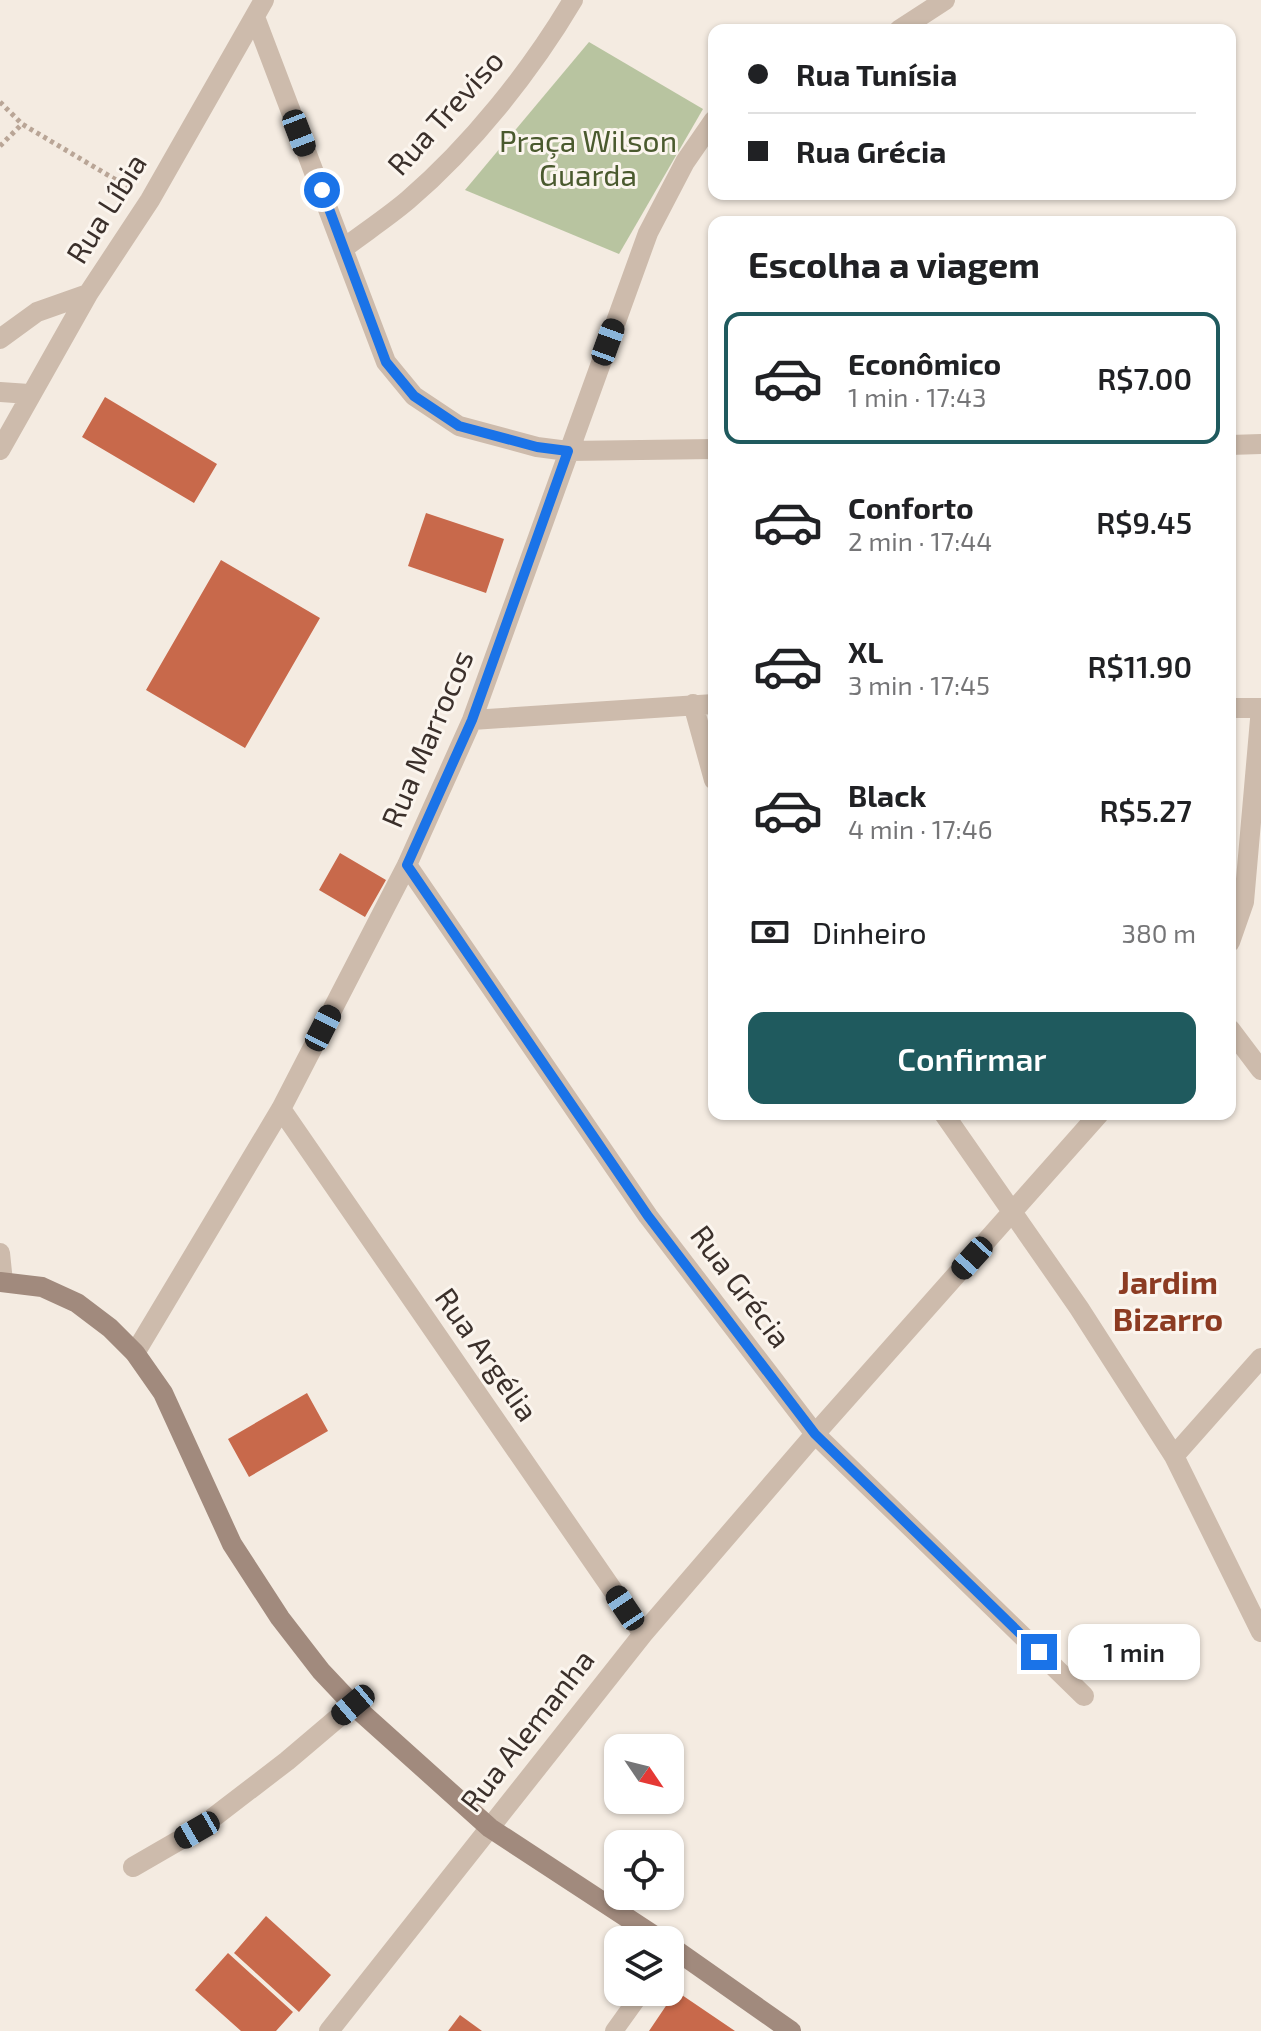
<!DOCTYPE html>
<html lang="pt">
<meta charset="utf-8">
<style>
body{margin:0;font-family:"Exo 2",sans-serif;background:#f2f2f2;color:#202124;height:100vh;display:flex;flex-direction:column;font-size:30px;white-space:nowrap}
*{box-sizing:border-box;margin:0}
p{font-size:26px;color:#757577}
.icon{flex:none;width:44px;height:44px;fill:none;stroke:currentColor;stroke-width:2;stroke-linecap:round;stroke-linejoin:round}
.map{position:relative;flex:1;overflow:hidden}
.side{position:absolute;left:708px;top:216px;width:528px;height:904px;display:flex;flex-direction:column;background:#fff;border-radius:16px;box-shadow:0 2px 6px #0004}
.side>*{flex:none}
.top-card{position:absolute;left:708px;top:24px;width:528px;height:176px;border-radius:16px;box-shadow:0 2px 6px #0004;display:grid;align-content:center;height:176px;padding:0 40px;background:#fff}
.needle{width:52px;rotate:125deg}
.buttons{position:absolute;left:604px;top:1734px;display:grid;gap:16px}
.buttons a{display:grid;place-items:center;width:80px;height:80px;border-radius:16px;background:#fff;box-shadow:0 2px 6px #0004;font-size:40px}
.end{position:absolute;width:36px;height:36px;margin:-18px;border:10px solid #1a73e8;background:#fff;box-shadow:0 0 0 4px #fff}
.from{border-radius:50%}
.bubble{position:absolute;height:56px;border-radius:16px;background:#fff;box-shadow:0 2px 6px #0004;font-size:26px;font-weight:600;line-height:56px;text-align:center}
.car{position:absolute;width:24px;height:48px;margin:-24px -12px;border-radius:10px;box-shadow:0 0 6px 2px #0007;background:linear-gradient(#222 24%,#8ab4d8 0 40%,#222 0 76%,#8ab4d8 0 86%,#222 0)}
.top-card b{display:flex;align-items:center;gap:28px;height:76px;font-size:30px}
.top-card b+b{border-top:2px solid #e0e0e0}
.top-card i{width:20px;height:20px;background:#202124}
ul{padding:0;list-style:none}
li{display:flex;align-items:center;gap:24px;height:132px;margin:0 16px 12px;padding:0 24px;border:4px solid transparent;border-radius:16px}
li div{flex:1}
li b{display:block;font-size:30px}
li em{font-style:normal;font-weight:600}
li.selected{border-color:#1f5a5e}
li>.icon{width:72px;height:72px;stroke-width:1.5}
h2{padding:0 40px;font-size:36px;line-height:96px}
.pay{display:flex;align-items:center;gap:20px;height:88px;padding:0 40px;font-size:30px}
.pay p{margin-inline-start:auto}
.button{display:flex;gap:16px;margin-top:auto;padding:16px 40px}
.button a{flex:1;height:92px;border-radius:16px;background:#1f5a5e;color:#fff;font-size:32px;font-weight:600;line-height:92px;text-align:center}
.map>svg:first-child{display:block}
.green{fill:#b8c4a0}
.building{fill:#c8694b}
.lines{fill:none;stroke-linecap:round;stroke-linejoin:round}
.path{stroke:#b9a596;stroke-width:5;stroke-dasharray:4 4;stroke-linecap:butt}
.lane{stroke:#cdbbac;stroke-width:18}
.street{stroke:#cdbbac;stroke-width:20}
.secondary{stroke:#a18a7d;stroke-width:20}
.route{stroke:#1a73e8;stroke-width:10}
.labels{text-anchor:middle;stroke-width:6;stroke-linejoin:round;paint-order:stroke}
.street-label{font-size:30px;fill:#3b302b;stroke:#fbf5ee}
.park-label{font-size:30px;fill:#4a5a2e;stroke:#fbf5ee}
.neighbourhood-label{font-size:32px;font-weight:bold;fill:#8c3b22;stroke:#fbf5ee}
</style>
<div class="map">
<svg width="1261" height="2031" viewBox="0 0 1261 2031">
<rect width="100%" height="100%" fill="#f4ebe1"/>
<!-- green -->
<path class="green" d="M589,42L703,109L619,254L465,190Z"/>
<!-- building -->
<path class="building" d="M105,397L217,464L194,503L82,437Z
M426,513L504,539L486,593L408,566Z
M221,560L320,618L245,748L146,690Z
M340,853L386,880L365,917L319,890Z
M307,1393L328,1431L249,1477L228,1439Z
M266,1916L331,1975L299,2012L234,1953Z
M228,1953L293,2012L276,2031H241L195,1990Z
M676,1991L735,2031H649Z
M460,2015L482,2031H448Z"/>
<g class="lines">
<!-- path -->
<path class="path" d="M0,102L22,124L128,187
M0,146L22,124"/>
<!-- lane -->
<path class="lane" d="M614,2031L642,1992"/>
<!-- street -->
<path class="street" d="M255,17L386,362L414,396L459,426L537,447L568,451L714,449
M899,30L945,0
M344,248C365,232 388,217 408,200C471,146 531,71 573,0
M0,339L37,312L88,294
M0,392L29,394
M1230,445L1261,444
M0,450L88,294L150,200L264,0
M693,704L714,780
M1230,708H1261
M472,720L714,704
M407,865L648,1216L815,1434L1084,1696
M1230,942L1244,902L1261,708
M1230,1029L1261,1070
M281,1109L643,1634
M944,1114L1079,1308L1174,1456L1261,1632
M0,1253L3,1282
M135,1353L281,1109L407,865L472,720L648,233L685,162L714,120
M1174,1456L1261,1358
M133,1867L197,1830L287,1761L353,1705
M329,2031L643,1634L815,1434L1099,1114"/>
<!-- secondary -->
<path class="secondary" d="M0,1282L42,1287L77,1303L110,1328L135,1353L163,1393L232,1544L280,1618L321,1671L353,1705L490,1828L661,1940
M670,1946L791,2031"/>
</g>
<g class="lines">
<!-- route -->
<path class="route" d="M322,190L386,362L414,396L459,426L537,447L568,451L472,720L407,865L648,1216L815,1434L1039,1652"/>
</g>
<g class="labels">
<!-- street labels -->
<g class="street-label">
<text transform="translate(446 113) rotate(-48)" y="10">Rua Treviso</text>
<text transform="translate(107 209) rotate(-58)" y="10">Rua Líbia</text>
<text transform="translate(428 739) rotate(-67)" y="10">Rua Marrocos</text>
<text transform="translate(740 1287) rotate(53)" y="10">Rua Grécia</text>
<text transform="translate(486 1355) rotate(55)" y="10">Rua Argélia</text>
<text transform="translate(528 1731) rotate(-52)" y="10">Rua Alemanha</text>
</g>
<!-- park labels -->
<g class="park-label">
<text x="588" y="152">Praça Wilson<tspan x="588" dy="34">Guarda</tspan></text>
</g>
<!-- neighbourhood labels -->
<g class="neighbourhood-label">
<text x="1168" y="1294">Jardim<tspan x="1168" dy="37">Bizarro</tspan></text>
</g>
</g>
</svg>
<div class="buttons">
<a><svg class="needle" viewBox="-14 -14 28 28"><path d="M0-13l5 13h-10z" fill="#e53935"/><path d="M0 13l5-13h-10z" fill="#757577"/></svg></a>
<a><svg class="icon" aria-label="locate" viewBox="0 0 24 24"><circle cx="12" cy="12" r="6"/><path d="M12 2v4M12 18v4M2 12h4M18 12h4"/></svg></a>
<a><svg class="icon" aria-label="layers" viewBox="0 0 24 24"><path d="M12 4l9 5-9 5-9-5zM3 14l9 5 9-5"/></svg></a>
</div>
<i class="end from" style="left:322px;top:190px"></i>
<i class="end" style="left:1039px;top:1652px"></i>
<div class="bubble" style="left:1068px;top:1624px;width:132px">1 min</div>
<i class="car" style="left:299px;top:133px;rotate:159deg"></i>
<i class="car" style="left:608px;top:342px;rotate:20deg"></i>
<i class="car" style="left:323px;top:1028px;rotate:27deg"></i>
<i class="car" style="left:972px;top:1258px;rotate:222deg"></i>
<i class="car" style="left:625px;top:1608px;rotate:326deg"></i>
<i class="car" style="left:353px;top:1705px;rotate:230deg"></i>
<i class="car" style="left:197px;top:1830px;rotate:240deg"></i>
<div class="top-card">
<b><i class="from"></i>Rua Tunísia</b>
<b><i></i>Rua Grécia</b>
</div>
<section class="side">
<h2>Escolha a viagem</h2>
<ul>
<li class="selected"><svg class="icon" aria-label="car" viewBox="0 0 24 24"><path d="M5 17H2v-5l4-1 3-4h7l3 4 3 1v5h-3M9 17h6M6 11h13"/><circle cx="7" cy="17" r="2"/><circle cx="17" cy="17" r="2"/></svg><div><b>Econômico</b><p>1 min · 17:43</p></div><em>R$7.00</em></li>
<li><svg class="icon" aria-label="car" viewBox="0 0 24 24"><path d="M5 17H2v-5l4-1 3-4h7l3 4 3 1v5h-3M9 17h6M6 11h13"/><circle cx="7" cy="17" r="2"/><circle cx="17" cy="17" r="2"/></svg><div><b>Conforto</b><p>2 min · 17:44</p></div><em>R$9.45</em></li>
<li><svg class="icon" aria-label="car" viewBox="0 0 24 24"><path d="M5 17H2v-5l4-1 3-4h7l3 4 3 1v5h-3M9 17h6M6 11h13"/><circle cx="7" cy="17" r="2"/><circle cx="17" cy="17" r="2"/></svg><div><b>XL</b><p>3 min · 17:45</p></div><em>R$11.90</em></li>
<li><svg class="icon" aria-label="car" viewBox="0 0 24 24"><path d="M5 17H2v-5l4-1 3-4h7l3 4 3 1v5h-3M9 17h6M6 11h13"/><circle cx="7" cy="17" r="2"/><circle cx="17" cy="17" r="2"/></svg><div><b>Black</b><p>4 min · 17:46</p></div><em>R$5.27</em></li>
</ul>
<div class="pay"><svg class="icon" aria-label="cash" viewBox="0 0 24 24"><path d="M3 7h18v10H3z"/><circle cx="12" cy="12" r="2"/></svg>Dinheiro<p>380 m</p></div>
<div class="button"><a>Confirmar</a></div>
</section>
</div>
